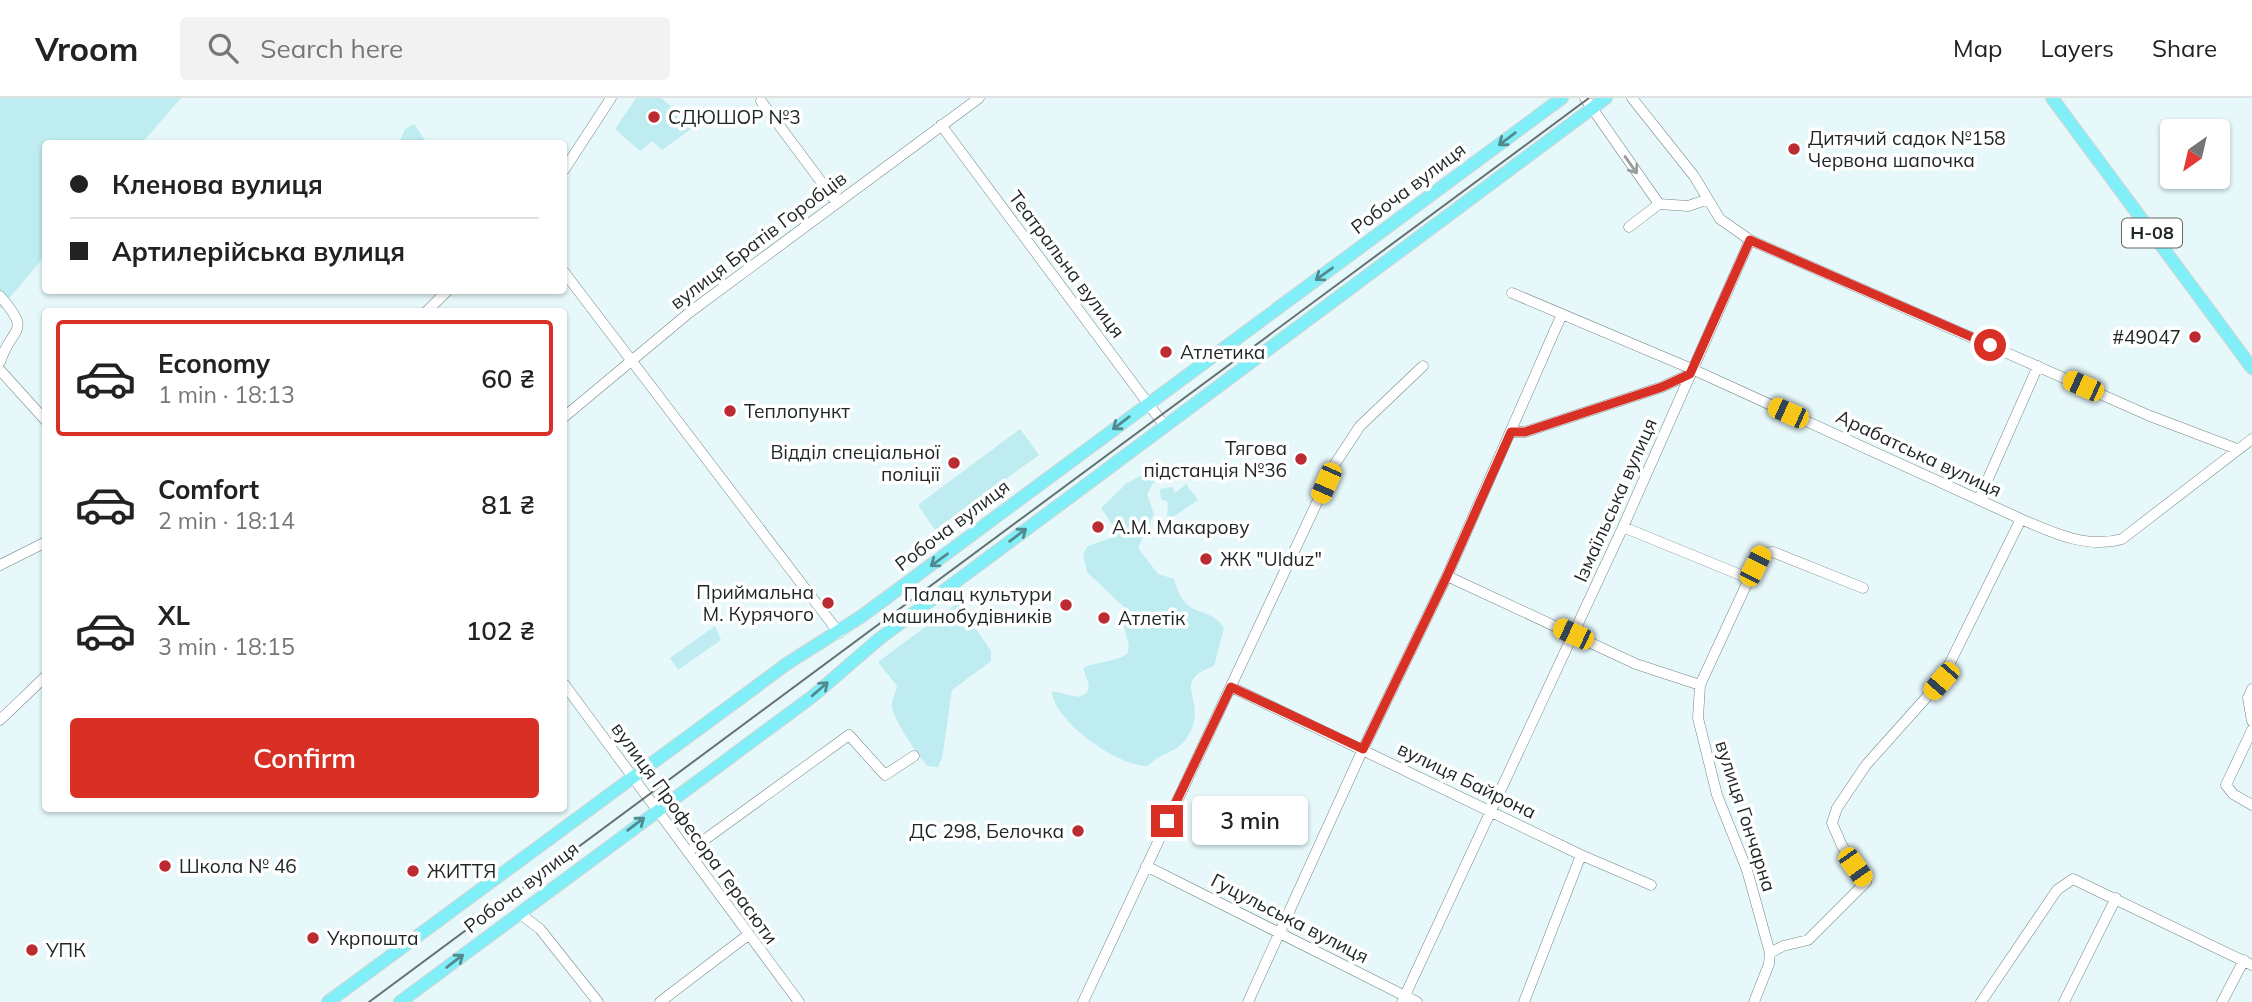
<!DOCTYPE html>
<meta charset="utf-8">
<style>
body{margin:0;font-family:Mulish,sans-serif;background:#f2f2f2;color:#222;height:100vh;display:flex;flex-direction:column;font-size:26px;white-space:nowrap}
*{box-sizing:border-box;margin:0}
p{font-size:23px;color:#767676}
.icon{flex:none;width:38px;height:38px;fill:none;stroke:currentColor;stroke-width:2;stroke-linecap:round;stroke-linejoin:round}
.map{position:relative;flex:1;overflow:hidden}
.side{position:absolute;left:42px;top:210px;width:525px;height:504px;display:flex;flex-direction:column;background:#fff;border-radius:7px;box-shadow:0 2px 5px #0004}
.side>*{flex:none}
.hud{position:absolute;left:42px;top:42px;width:525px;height:154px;border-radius:7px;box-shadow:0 2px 5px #0004;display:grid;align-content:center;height:154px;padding:0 28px;background:#fff}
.needle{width:46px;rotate:214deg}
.buttons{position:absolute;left:2160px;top:21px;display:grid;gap:14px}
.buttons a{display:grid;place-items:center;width:70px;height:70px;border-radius:7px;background:#fff;box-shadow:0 2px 5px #0004;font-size:35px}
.end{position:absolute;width:32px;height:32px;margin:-16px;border:9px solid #d93025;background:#fff;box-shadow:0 0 0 4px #fff}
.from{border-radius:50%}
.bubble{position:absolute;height:49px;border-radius:7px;background:#fff;box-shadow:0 2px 5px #0004;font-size:23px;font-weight:600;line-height:49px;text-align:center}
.car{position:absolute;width:21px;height:42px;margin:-21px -10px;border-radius:9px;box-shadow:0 0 5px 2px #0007;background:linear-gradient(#f5c518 24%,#345 0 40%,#f5c518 0 76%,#345 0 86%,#f5c518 0)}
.hud b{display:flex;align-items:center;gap:24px;height:66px;font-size:26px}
.hud b+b{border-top:2px solid #e0e0e0}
.hud i{width:18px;height:18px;background:#222}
ul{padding:12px 0 0;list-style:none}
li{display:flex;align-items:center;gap:21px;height:116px;margin:0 14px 10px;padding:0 14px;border:4px solid transparent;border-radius:7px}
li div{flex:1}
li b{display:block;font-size:26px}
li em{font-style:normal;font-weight:600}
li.active{border-color:#d93025}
li>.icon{width:63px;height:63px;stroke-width:1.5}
.action{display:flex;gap:14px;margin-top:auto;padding:14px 28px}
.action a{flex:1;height:80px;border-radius:7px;background:#d93025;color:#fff;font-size:28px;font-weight:600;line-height:80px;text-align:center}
header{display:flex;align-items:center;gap:42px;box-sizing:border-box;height:98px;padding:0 35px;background:#fff;border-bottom:2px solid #e0e0e0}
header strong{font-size:33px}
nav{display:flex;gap:38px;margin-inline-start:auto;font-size:24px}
.search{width:490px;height:63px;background:#f2f2f2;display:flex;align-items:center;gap:18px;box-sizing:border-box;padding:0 24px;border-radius:7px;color:#767676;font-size:26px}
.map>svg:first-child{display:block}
.green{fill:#beecf0}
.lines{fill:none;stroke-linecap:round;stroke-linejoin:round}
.minor-casing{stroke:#758687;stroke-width:11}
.major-casing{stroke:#d3d4d4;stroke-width:14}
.minor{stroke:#fff;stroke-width:10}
.major{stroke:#81eff8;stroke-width:12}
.tram{stroke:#667172;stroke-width:2}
.oneway{stroke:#518b90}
.oneway2{stroke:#9b9e9e}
.route{stroke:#d93025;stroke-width:9}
.poi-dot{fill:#bb2b31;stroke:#fff;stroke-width:2.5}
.labels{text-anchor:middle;stroke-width:7;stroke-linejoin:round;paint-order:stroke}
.shield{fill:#fff;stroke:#646868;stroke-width:2}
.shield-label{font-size:18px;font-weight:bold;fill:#212728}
.poi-label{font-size:19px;fill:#212728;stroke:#fff;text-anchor:start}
.street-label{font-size:19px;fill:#212728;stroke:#fff}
</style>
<header>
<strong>Vroom</strong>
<div class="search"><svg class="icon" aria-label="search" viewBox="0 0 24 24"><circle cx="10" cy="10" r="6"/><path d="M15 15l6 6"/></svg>Search here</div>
<nav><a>Map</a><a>Layers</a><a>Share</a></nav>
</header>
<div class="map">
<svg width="2252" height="904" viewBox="0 0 2252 904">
<rect width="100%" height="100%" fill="#e6f8fa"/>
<!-- green -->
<path class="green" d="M0,0H181L142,45L46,46L45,158L0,211Z
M636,0H661L695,28L662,52L652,43L640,53L615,31Z
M414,26L427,45H399L405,31Z
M1020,331L1039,357L935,432L918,407Z
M1150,373L1156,380L1147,396L1154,416L1138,450L1158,476L1174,481C1186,525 1206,504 1224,530L1214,568C1171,583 1204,600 1192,630C1181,657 1162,652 1148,668C1119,669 1053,623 1052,593L1078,599L1087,595L1089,587L1083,570C1097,563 1113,565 1127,556L1129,547L1124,529L1127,512L1087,474L1083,456L1088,448L1114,439L1115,431L1101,410L1127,385Z
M1186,386L1198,402L1167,423L1168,404L1161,401L1160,391L1172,389L1175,395Z
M960,503L977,526L974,528L991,553V563L952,592L942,660L938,669L928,668C920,661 893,620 892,610C891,603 896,595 897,588L878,564Z
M715,528L721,542L678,572L670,560Z"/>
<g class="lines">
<defs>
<path id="minor" d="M1585,0L1659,106L1688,108L1706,102
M1632,0L1694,78L1720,121L1750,142L2150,318L2237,351
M761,3L837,105
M941,27L1164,327
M564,72L611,0
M1629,129L1659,106
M564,174L839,535
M1512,195L1692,271L2021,421C2053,435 2087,451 2122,441L2252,341
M0,198C33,236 12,227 0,264
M426,214L448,192
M0,272L46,323
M564,319L690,214L979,0
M1511,334H1525L1662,289L1690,276
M1979,401L2038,268
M1623,429L1748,480
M0,467L46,444
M1447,478L1636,566L1700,587
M564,586L799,904
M1231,589L1581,757L1651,787
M2252,591L2248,600L2252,623
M0,622L46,578
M2252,632L2226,687L2233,696L2252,707
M689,753L849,637L885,677L914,658
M1146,768L1417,904
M519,815L540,831L598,904
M1770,855L1783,848L1808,842L1866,784L1842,748L1832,725L1837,710L1866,667L1941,583L2021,421
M660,904L748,837
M1083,904L1335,366L1360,328L1423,268
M1248,904L1363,651L1447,478L1562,216
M1402,904L1623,429L1750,142
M1524,904L1581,757
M1754,904L1769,866L1770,855L1747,772L1717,697L1698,620L1700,587L1761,455L1773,454L1863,490
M1981,904L2057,792L2073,781L2252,867
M2064,904L2116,800
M2222,904L2244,862"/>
<path id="major" d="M2052,0L2252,270
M328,904L788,565L862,518L1562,0
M400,904L813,598L879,541L1606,0"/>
</defs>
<!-- minor casing -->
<use href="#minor" class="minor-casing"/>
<!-- major casing -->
<use href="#major" class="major-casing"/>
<!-- minor -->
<use href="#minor" class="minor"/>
<!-- major -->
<use href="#major" class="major"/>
<!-- tram -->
<path class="tram" d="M369,904L1589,0"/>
</g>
<!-- one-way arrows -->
<defs><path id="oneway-shaft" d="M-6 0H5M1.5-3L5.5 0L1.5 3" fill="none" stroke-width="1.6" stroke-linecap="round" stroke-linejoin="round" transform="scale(1.75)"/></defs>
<g class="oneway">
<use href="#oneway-shaft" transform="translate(1507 41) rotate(143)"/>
<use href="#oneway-shaft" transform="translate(1324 176) rotate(144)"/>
<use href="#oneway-shaft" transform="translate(1121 325) rotate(143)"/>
<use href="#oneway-shaft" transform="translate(1018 437) rotate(-37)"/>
<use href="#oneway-shaft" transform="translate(939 462) rotate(144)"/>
<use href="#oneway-shaft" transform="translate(820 591) rotate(-41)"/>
<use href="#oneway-shaft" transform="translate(636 726) rotate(-37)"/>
<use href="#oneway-shaft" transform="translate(455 863) rotate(-37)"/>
</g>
<use class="oneway2" href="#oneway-shaft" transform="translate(1631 67) rotate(55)"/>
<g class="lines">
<!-- route -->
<path class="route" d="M1167,723L1231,589L1363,651L1447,478L1511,334H1525L1662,289L1690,276L1750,142L1990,247"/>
</g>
<!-- markers -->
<g class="poi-dot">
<circle cx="654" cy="19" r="7"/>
<circle cx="1794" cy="51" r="7"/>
<circle cx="2195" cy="239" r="7"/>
<circle cx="1166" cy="254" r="7"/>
<circle cx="730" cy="313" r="7"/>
<circle cx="1301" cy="361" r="7"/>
<circle cx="954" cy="365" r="7"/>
<circle cx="1098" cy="429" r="7"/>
<circle cx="1206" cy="461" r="7"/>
<circle cx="828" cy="505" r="7"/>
<circle cx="1066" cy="507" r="7"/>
<circle cx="1104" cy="520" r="7"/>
<circle cx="1078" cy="733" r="7"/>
<circle cx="165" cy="768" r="7"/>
<circle cx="413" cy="773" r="7"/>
<circle cx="313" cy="840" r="7"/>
<circle cx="32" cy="852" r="7"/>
</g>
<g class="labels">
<!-- shield labels -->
<rect class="shield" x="2122" y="120.5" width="60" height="29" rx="5"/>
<g class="shield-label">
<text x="2152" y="141">Н-08</text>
</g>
<!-- poi labels -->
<g class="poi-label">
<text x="668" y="26">СДЮШОР №3</text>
<text x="1808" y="47">Дитячий садок №158<tspan x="1808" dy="22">Червона шапочка</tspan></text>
<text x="2181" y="246" text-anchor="end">#49047</text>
<text x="1180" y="261">Атлетика</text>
<text x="744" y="320">Теплопункт</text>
<text x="1287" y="357" text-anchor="end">Тягова<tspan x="1287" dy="22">пiдстанцiя №36</tspan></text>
<text x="940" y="361" text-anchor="end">Відділ спеціальної<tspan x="940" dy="22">поліції</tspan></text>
<text x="1112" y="436">А.М. Макарову</text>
<text x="1220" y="468">ЖК "Ulduz"</text>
<text x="814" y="501" text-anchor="end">Приймальна<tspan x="814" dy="22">М. Курячого</tspan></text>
<text x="1052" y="503" text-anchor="end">Палац культури<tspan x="1052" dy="22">машинобудівників</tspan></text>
<text x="1118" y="527">Атлетік</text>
<text x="1064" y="740" text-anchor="end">ДС 298, Белочка</text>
<text x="179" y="775">Школа № 46</text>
<text x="427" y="780">ЖИТТЯ</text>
<text x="327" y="847">Укрпошта</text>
<text x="46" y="859">УПК</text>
</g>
<!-- street labels -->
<g class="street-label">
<text transform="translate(1408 90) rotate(-37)" y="7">Робоча вулиця</text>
<text transform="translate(758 142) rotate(-37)" y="7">вулиця Братів Горобців</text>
<text transform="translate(1067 166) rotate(53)" y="7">Театральна вулиця</text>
<text transform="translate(1919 355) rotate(25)" y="7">Арабатська вулиця</text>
<text transform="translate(1615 402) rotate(-66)" y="7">Ізмаїльська вулиця</text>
<text transform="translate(952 427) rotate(-37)" y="7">Робоча вулиця</text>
<text transform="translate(1467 682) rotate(26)" y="7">вулиця Байрона</text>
<text transform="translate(1746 718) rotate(72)" y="7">вулиця Гончарна</text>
<text transform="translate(695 735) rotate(54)" y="7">вулиця Професора Герасюти</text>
<text transform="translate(521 789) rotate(-37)" y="7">Робоча вулиця</text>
<text transform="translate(1290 820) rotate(27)" y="7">Гуцульська вулиця</text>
</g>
</g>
</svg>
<div class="buttons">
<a><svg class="needle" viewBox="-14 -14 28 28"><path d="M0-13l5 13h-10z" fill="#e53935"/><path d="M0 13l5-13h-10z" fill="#767676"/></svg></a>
</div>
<i class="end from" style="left:1990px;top:247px"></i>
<i class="end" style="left:1167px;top:723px"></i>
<div class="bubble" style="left:1192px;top:698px;width:116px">3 min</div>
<i class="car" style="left:2083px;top:288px;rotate:294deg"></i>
<i class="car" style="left:1788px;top:315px;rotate:294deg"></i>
<i class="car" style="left:1326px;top:385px;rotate:204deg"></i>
<i class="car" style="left:1755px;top:468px;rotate:27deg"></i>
<i class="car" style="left:1573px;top:536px;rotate:295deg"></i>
<i class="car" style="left:1941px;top:583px;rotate:221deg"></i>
<i class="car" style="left:1855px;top:769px;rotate:145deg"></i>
<div class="hud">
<b><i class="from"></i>Кленова вулиця</b>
<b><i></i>Артилерійська вулиця</b>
</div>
<section class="side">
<ul>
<li class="active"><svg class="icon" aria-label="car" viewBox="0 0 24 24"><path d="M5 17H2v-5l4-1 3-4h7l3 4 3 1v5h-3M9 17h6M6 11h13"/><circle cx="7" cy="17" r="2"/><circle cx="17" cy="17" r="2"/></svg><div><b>Economy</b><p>1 min · 18:13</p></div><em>60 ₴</em></li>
<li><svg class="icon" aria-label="car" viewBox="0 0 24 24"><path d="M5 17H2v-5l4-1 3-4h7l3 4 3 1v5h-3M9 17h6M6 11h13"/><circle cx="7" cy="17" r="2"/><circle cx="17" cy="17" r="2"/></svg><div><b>Comfort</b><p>2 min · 18:14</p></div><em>81 ₴</em></li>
<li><svg class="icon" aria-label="car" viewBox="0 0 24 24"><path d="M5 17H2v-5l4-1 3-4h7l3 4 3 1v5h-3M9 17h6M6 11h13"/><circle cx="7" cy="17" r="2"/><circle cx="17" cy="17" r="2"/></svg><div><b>XL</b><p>3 min · 18:15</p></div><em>102 ₴</em></li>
</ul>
<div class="action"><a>Confirm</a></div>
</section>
</div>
